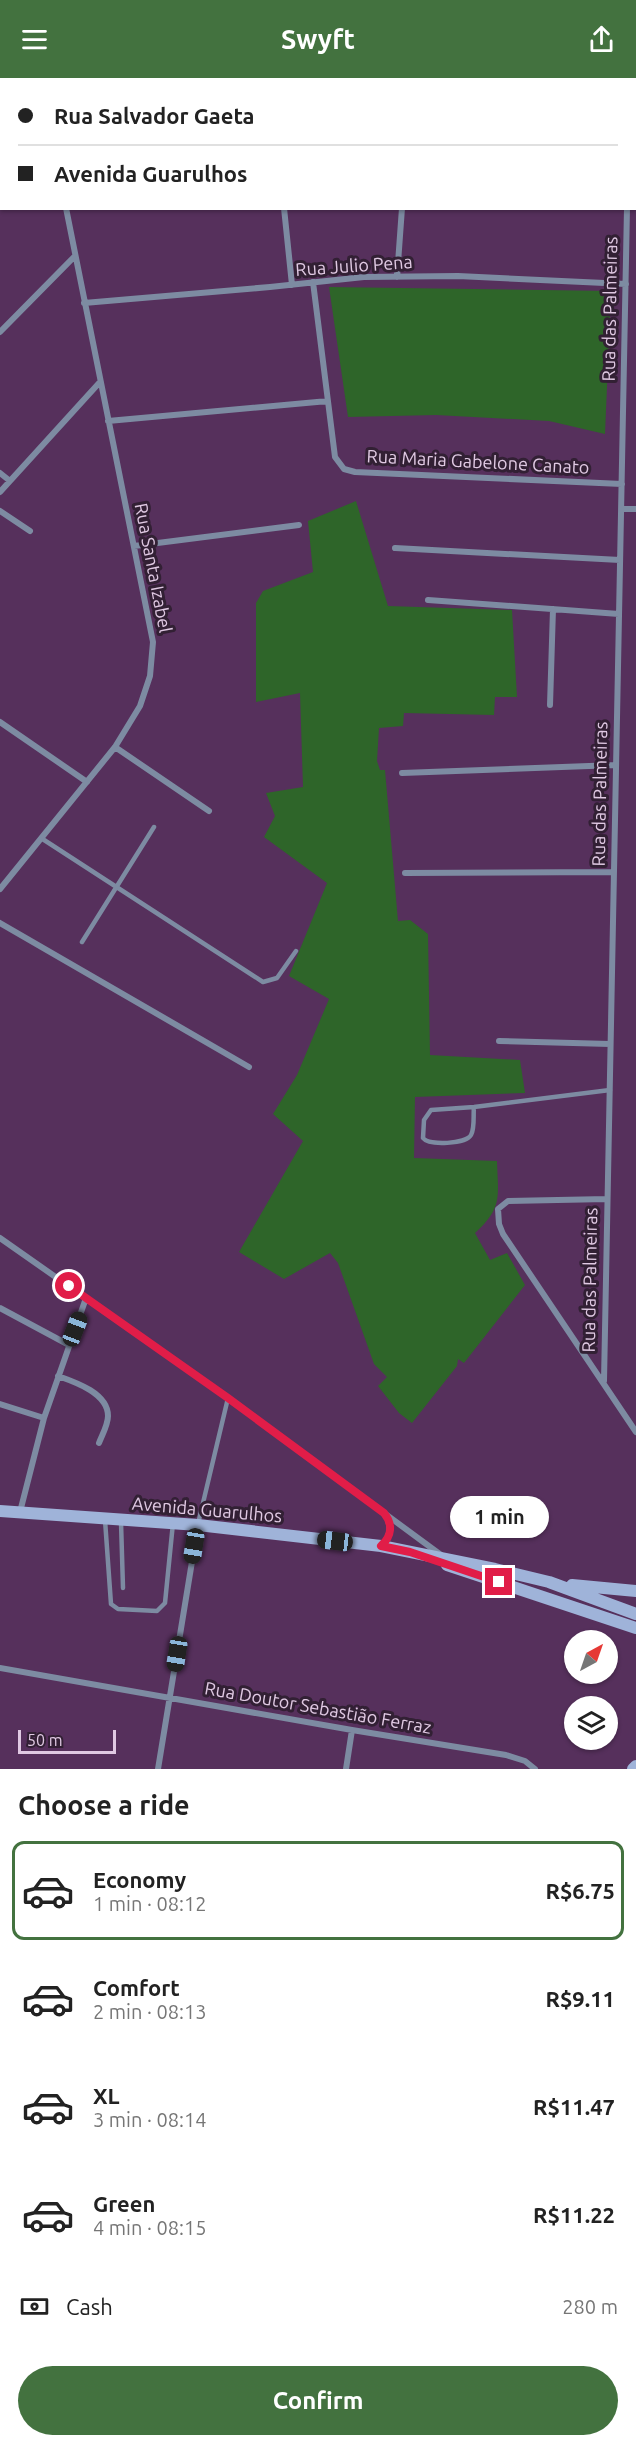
<!DOCTYPE html>
<meta charset="utf-8">
<style>
body{margin:0;font-family:Ubuntu,sans-serif;background:#f6f6f6;color:#222;height:100vh;display:flex;flex-direction:column;font-size:22px;white-space:nowrap}
*{box-sizing:border-box;margin:0}
p{font-size:20px;color:#767676}
.icon{flex:none;width:33px;height:33px;fill:none;stroke:currentColor;stroke-width:2;stroke-linecap:round;stroke-linejoin:round}
.map{position:relative;height:1691px;overflow:hidden}
.side{display:flex;flex-direction:column;background:#fff;flex:1}
.side>*{flex:none}
.banner{position:absolute;left:0px;top:0px;width:636px;height:132px;box-shadow:0 2px 4px #0004;display:grid;align-content:center;height:132px;padding:0 18px;background:#fff}
.needle{width:39px;rotate:40deg}
.fabs{position:absolute;left:564px;top:1552px;display:grid;gap:12px}
.fabs a{display:grid;place-items:center;width:54px;height:54px;border-radius:50%;background:#fff;box-shadow:0 2px 4px #0004;font-size:30px}
.scale{position:absolute;left:18px;bottom:15px;width:98px;box-sizing:border-box;padding-left:6px;border:3px solid #e0c9e3;border-top:0;font-size:16px;line-height:21px;white-space:nowrap;color:#e0c9e3;-webkit-text-stroke:4px #322034;paint-order:stroke}
.end{position:absolute;width:27px;height:27px;margin:-14px;border:8px solid #e11d48;background:#fff;box-shadow:0 0 0 3px #fff}
.from{border-radius:50%}
.bubble{position:absolute;height:42px;border-radius:21px;background:#fff;box-shadow:0 2px 4px #0004;font-size:20px;font-weight:700;line-height:42px;text-align:center}
.car{position:absolute;width:18px;height:36px;margin:-18px -9px;border-radius:8px;box-shadow:0 0 4px 2px #0007;background:linear-gradient(#222 24%,#8ab4d8 0 40%,#222 0 76%,#8ab4d8 0 86%,#222 0)}
.banner b{display:flex;align-items:center;gap:21px;height:57px;font-size:22px}
.banner b+b{border-top:2px solid #e0e0e0}
.banner i{width:15px;height:15px;background:#222}
ul{padding:0;list-style:none}
li{display:flex;align-items:center;gap:18px;height:99px;margin:0 12px 9px;padding:0 6px;border:3px solid transparent;border-radius:12px}
li div{flex:1}
li b{display:block;font-size:22px}
li em{font-style:normal;font-weight:700}
li.selected{border-color:#43723f}
li>.icon{width:54px;height:54px;stroke-width:1.5}
h2{padding:0 18px;font-size:27px;line-height:72px}
.pay{display:flex;align-items:center;gap:15px;height:66px;padding:0 18px;font-size:22px}
.pay p{margin-inline-start:auto}
.action{display:flex;gap:12px;margin-top:auto;padding:12px 18px}
.action a{flex:1;height:69px;border-radius:36px;background:#43723f;color:#fff;font-size:24px;font-weight:700;line-height:69px;text-align:center}
header{display:flex;justify-content:space-between;align-items:center;height:78px;padding:0 18px;background:#43723f;color:#fff;font-size:27px;font-weight:700}
.map>svg:first-child{display:block}
.green{fill:#2e6529}
.lines{fill:none;stroke-linecap:round;stroke-linejoin:round}
.lane{stroke:#7d8ba2;stroke-width:4.5}
.street{stroke:#7d8ba2;stroke-width:6}
.secondary{stroke:#9fb3d9;stroke-width:12}
.route{stroke:#e11d48;stroke-width:8}
.labels{text-anchor:middle;stroke-width:6;stroke-linejoin:round;paint-order:stroke}
.street-label{font-size:18px;fill:#e0c9e3;stroke:#322034}
</style>
<header><svg class="icon" aria-label="menu" viewBox="0 0 24 24"><path d="M4 6h16M4 12h16M4 18h16"/></svg>Swyft<svg class="icon" aria-label="share" viewBox="0 0 24 24"><path d="M12 15V3M7 8l5-5 5 5M5 13v7h14v-7"/></svg></header>
<div class="map">
<svg width="636" height="1691" viewBox="0 0 636 1691">
<rect width="100%" height="100%" fill="#56305c"/>
<!-- green -->
<path class="green" d="M329,209L611,213L605,356L549,343L436,337L348,339Z
M356,423L388,528L512,532L517,619H495L494,637L404,635L403,648L379,650L377,683L380,692H385L398,843L410,842L428,856L430,977L520,982L525,1015L415,1019L414,1080L497,1083C498,1118 503,1130 475,1155L490,1182L507,1175L525,1207L464,1285L458,1281L457,1288L412,1345L399,1335L378,1308L387,1299L374,1286L338,1185L330,1175L284,1201L239,1174L303,1063L273,1036L297,997L329,921L289,898L327,805L264,759L275,738L266,715L303,709L300,615L256,624V525L263,513L313,494L308,443Z"/>
<g class="lines">
<!-- lane -->
<path class="lane" d="M41,760L263,904L277,900L296,873
M82,864L154,749
M474,1029C473,1037 475,1050 471,1057C466,1066 429,1068 423,1060L424,1042L431,1032L474,1029L610,1012
M105,1442L111,1526L118,1531L157,1533L165,1525L173,1445
M121,1444L123,1510
M198,1446L228,1320"/>
<!-- street -->
<path class="street" d="M149,0V2
M264,0L265,2
M42,2L49,0
M347,2V0
M466,2V0
M634,20L636,5
M0,115L2,113
M284,130L292,207
M397,199L402,130
M313,204L335,379L344,391L355,394L622,406
M84,225L270,209L364,199L458,198L626,206
M0,254L75,178
M108,343L328,323
M0,395L10,403
M0,414L100,304
M621,431H636
M0,433L30,453
M134,468L299,447
M395,470L620,482
M428,522L619,536
M550,627L553,531
M0,644L87,704
M115,669L209,733
M402,695L616,687
M405,795L614,794
M0,811L115,669L140,628L150,598L153,564L66,130
M0,845L249,989
M499,963L610,966
M607,1121L508,1123L498,1131L499,1146L503,1156L636,1354
M0,1160L228,1320L441,1477
M0,1230L69,1267
M58,1298C75,1304 108,1315 108,1338C108,1347 102,1357 99,1365
M604,1303L627,130
M0,1326L44,1340
M20,1434L44,1340L86,1220
M381,1468C391,1459 392,1449 386,1437
M0,1590L352,1652L506,1677L525,1683L535,1691
M158,1691L198,1447
M346,1691L352,1652"/>
<!-- secondary -->
<path class="secondary" d="M0,1433L198,1447L381,1468L495,1491L549,1504L636,1536
M447,1487L636,1550
M572,1507L636,1513
M633,1691L636,1688"/>
</g>
<g class="lines">
<!-- route -->
<path class="route" d="M69,1208L228,1320L384,1435C393,1446 392,1458 381,1468L410,1474L499,1504"/>
</g>
<g class="labels">
<!-- street labels -->
<g class="street-label">
<text transform="translate(354 188) rotate(-4)" y="6">Rua Julio Pena</text>
<text transform="translate(610 231) rotate(-89)" y="6">Rua das Palmeiras</text>
<text transform="translate(478 384) rotate(3)" y="6">Rua Maria Gabelone Canato</text>
<text transform="translate(153 490) rotate(79)" y="6">Rua Santa Izabel</text>
<text transform="translate(600 716) rotate(-89)" y="6">Rua das Palmeiras</text>
<text transform="translate(590 1202) rotate(-89)" y="6">Rua das Palmeiras</text>
<text transform="translate(207 1432) rotate(5)" y="6">Avenida Guarulhos</text>
<text transform="translate(318 1630) rotate(10)" y="6">Rua Doutor Sebastião Ferraz</text>
</g>
</g>
</svg>
<div class="fabs">
<a><svg class="needle" viewBox="-14 -14 28 28"><path d="M0-13l5 13h-10z" fill="#e53935"/><path d="M0 13l5-13h-10z" fill="#767676"/></svg></a>
<a><svg class="icon" aria-label="layers" viewBox="0 0 24 24"><path d="M12 4l9 5-9 5-9-5zM3 14l9 5 9-5"/></svg></a>
</div>
<div class="scale">50 m</div>
<i class="end from" style="left:69px;top:1208px"></i>
<i class="end" style="left:499px;top:1504px"></i>
<div class="bubble" style="left:450px;top:1418px;width:99px">1 min</div>
<i class="car" style="left:75px;top:1251px;rotate:21deg"></i>
<i class="car" style="left:335px;top:1463px;rotate:277deg"></i>
<i class="car" style="left:194px;top:1468px;rotate:189deg"></i>
<i class="car" style="left:177px;top:1576px;rotate:189deg"></i>
<div class="banner">
<b><i class="from"></i>Rua Salvador Gaeta</b>
<b><i></i>Avenida Guarulhos</b>
</div>
</div>
<section class="side">
<h2>Choose a ride</h2>
<ul>
<li class="selected"><svg class="icon" aria-label="car" viewBox="0 0 24 24"><path d="M5 17H2v-5l4-1 3-4h7l3 4 3 1v5h-3M9 17h6M6 11h13"/><circle cx="7" cy="17" r="2"/><circle cx="17" cy="17" r="2"/></svg><div><b>Economy</b><p>1 min · 08:12</p></div><em>R$6.75</em></li>
<li><svg class="icon" aria-label="car" viewBox="0 0 24 24"><path d="M5 17H2v-5l4-1 3-4h7l3 4 3 1v5h-3M9 17h6M6 11h13"/><circle cx="7" cy="17" r="2"/><circle cx="17" cy="17" r="2"/></svg><div><b>Comfort</b><p>2 min · 08:13</p></div><em>R$9.11</em></li>
<li><svg class="icon" aria-label="car" viewBox="0 0 24 24"><path d="M5 17H2v-5l4-1 3-4h7l3 4 3 1v5h-3M9 17h6M6 11h13"/><circle cx="7" cy="17" r="2"/><circle cx="17" cy="17" r="2"/></svg><div><b>XL</b><p>3 min · 08:14</p></div><em>R$11.47</em></li>
<li><svg class="icon" aria-label="car" viewBox="0 0 24 24"><path d="M5 17H2v-5l4-1 3-4h7l3 4 3 1v5h-3M9 17h6M6 11h13"/><circle cx="7" cy="17" r="2"/><circle cx="17" cy="17" r="2"/></svg><div><b>Green</b><p>4 min · 08:15</p></div><em>R$11.22</em></li>
</ul>
<div class="pay"><svg class="icon" aria-label="cash" viewBox="0 0 24 24"><path d="M3 7h18v10H3z"/><circle cx="12" cy="12" r="2"/></svg>Cash<p>280 m</p></div>
<div class="action"><a>Confirm</a></div>
</section>
